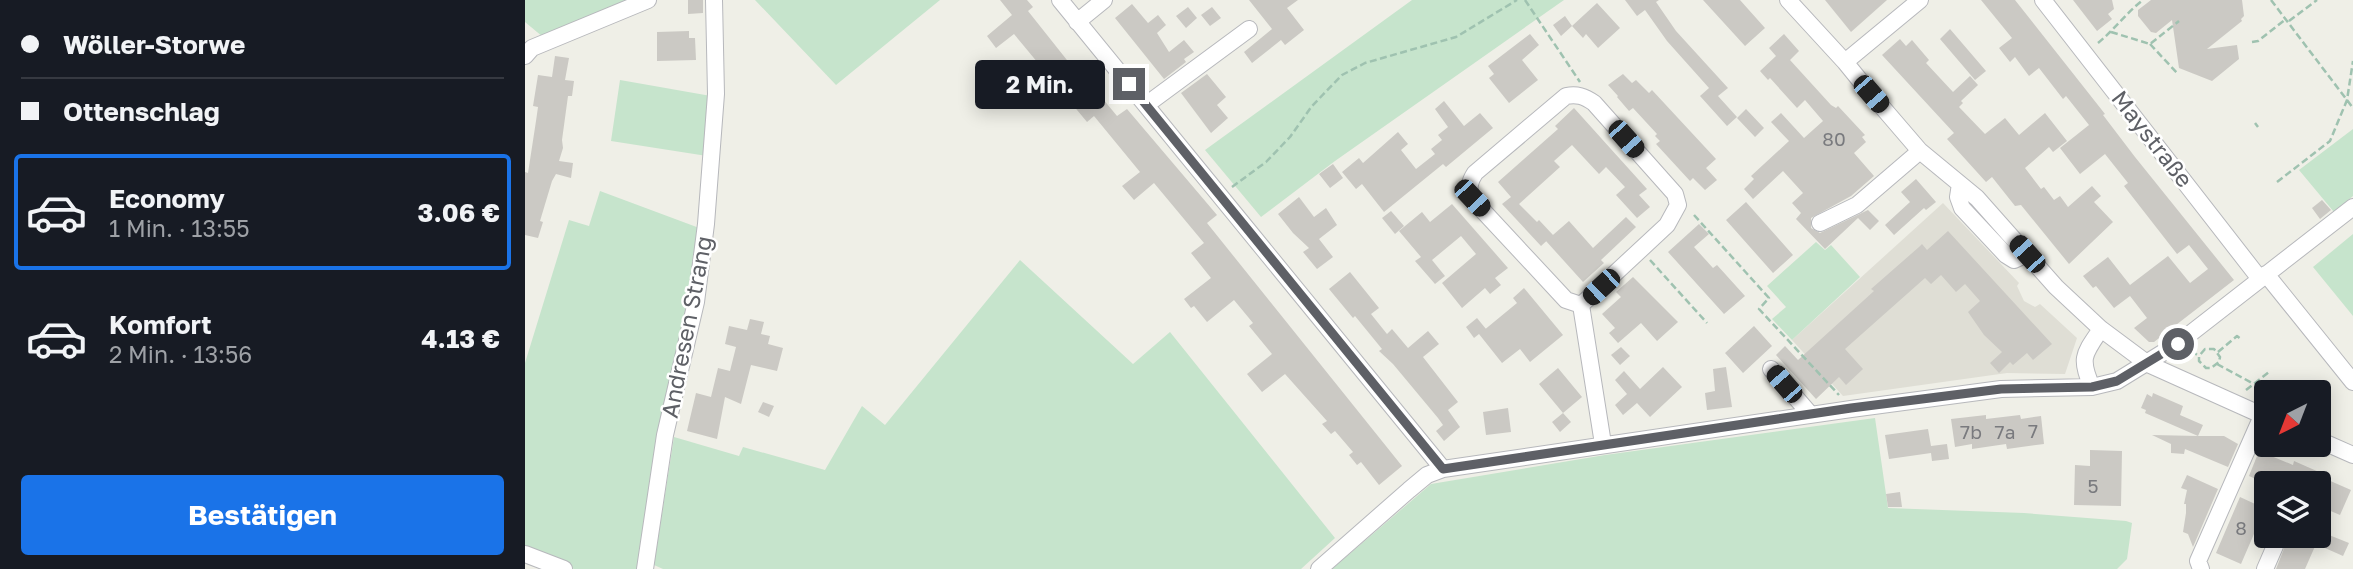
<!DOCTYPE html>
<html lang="de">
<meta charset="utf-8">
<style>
body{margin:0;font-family:"Golos Text",sans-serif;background:#20242c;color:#f1f3f6;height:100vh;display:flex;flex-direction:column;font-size:26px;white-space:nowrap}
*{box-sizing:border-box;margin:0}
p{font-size:23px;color:#9ea1a6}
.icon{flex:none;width:38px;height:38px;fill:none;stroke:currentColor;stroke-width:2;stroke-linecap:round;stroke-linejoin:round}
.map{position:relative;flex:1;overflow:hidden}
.drawer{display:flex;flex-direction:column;background:#171b24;width:525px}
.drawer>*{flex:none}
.top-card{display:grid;align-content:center;height:154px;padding:0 21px;background:#171b24}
.needle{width:46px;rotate:222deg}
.buttons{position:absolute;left:1729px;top:380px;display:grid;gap:14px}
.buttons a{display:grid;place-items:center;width:77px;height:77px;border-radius:7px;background:#171b24;box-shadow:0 4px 18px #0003;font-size:35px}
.end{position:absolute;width:32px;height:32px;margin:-16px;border:9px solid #5e6066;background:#fff;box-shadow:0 0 0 4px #fff}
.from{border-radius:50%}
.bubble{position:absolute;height:49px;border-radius:7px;background:#171b24;box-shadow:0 4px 18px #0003;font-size:23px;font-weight:700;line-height:49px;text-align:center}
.car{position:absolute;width:21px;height:42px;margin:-21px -10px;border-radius:9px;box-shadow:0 0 5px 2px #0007;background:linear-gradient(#222 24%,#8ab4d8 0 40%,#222 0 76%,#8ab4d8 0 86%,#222 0)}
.top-card b{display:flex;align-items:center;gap:24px;height:66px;font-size:26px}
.top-card b+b{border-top:2px solid #363941}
.top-card i{width:18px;height:18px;background:#f1f3f6}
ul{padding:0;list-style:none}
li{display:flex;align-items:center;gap:21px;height:116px;margin:0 14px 10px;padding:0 7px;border:4px solid transparent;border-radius:7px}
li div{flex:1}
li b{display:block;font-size:26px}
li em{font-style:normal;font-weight:700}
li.active{border-color:#1a73e8}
li>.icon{width:63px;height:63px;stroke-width:1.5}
.primary-button{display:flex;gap:14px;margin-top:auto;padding:14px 21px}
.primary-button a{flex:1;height:80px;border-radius:7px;background:#1a73e8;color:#fff;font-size:28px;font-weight:700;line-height:80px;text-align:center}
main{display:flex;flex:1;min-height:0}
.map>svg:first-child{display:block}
.education{fill:#dfded5}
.green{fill:#c6e4cc}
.building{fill:#cbc9c4}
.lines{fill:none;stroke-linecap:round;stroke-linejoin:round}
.minor-casing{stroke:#b7b8bc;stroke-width:18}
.path{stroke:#9fc2b0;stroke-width:2.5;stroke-dasharray:7 3.5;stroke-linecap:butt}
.minor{stroke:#fff;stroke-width:16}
.route{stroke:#5e6066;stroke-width:9}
.labels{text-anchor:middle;stroke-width:5;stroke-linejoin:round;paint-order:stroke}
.number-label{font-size:19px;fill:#797a7e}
.street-label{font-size:23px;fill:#5e6066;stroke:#fff}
</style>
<main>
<section class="drawer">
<div class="top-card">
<b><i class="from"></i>Wöller-Storwe</b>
<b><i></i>Ottenschlag</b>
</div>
<ul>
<li class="active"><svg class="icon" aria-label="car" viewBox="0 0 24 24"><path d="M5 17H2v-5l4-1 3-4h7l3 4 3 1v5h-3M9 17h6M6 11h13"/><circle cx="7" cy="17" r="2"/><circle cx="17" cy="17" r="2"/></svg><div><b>Economy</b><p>1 Min. · 13:55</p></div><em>3.06 €</em></li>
<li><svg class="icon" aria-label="car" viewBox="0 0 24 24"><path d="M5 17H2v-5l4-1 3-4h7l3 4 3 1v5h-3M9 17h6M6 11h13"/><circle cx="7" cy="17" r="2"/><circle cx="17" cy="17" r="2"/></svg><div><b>Komfort</b><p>2 Min. · 13:56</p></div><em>4.13 €</em></li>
</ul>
<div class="primary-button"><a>Bestätigen</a></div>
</section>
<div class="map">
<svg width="1828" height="569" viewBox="0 0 1828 569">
<rect width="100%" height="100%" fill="#efefe7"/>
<!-- education -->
<path class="education" d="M1418,203L1494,283L1492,286L1499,301L1510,307L1515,304L1552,338L1540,374L1482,373L1318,396L1267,340Z"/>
<!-- green -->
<path class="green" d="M0,0H109L18,37L0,22Z
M230,0H415L311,85Z
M887,0H1039L810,161L736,217L680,150Z
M95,80L186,96L182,156L86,141Z
M1828,129V196L1809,212L1774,170Z
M75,191L177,229L116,569H49L0,550V363L44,220L64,226Z
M1828,234V316L1788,267Z
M1291,242L1300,250L1306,245L1335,277L1267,340L1247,319L1261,307L1242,286Z
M495,260L608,364L645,332L810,538L776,569H138L129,565L149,437L214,456L218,447L300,470L337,406L360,425Z
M1350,418L1363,508L1499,513L1601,521L1607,523L1602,559L1592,569H807L906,484L1080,455Z"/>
<!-- building -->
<path class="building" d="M163,0H178V13L163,14Z
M475,0H502L508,7L503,11L561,84L564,82L592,116L602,109L692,215L682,223L877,466L854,485L836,462L832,465L824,455L828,452L810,431L806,434L797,424L802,421L760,374L737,392L722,374L747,354L724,326L728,323L709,300L682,322L669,306L666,308L659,299L686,278L666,253L679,243L629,183L609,200L597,186L615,172L569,116L562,122L489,34L471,48L462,36L487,15Z
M724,0H773L762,8L779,30L760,45L756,40L727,63L719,52L747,29Z
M1100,0H1134L1131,2L1151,31L1203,88L1193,96L1212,117L1202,126L1175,96L1184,88L1142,41L1120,10L1112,16Z
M1178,0H1215L1240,28L1220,46Z
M1300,0H1362L1326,32Z
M1456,0H1490L1580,114L1578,115L1610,157L1709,280L1629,342H1624L1609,328L1622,318L1605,296L1589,308L1571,286L1568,288L1558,276L1583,257L1605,285L1643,256L1665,283L1683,269L1664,245L1652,254L1599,186L1603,183L1580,154L1555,174L1535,148L1564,125L1541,96L1538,99L1514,68L1504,76L1490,57L1485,62L1474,48L1487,38Z
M1548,0H1587L1589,9L1583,14L1587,19L1572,31Z
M1626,0H1717L1719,16L1716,19L1717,21L1682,49L1712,45L1714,59L1687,81L1654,68L1647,20L1631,33L1626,32L1613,16V10Z
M1072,3L1095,28L1073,48L1061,34L1058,38L1047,26L1036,36L1028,25L1040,16L1047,26Z
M607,4L623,23L633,15L641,25L632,33L644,52L659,40L669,52L659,59L661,62L639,79L590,18Z
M663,7L672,18L661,28L651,16Z
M687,7L696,18L685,26L676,15Z
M1425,29L1461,71L1450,80L1415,39Z
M164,31V38H170L171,60L132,61V32Z
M1005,34L1014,45L997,60L1013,80L984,103L964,78L969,74L963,66Z
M1259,34L1274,51L1265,60L1306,105L1311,108L1313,106L1340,135L1337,137L1341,142L1329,153L1349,176L1326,196L1286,218V228L1295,233L1343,210L1354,221L1345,230L1333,218L1300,249L1271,219L1276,213L1267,203L1278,193L1258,171L1228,199L1219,189L1229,179L1226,176L1264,141L1246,122L1256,113L1279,138L1298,121L1280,100L1272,108L1245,78L1243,80L1235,71L1251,56L1244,48Z
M1375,39L1381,46L1387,40L1404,60L1401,63L1428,92L1445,76L1453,85L1436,101L1438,103L1434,107L1460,134L1480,118L1494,135L1520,113L1542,141L1528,152L1524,147L1500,168L1516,189L1519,187L1529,200L1535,196L1543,207L1567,186L1576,196L1569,202L1588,222L1544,264L1496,205L1490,206L1467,177L1461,182L1422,139L1429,133L1357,55Z
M30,56L44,58L40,80L49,81L47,96H43L37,140L38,148L34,161L48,163L46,178L31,174L27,181L15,221L18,222L13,238L0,235V172L3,173L11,121L13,107L8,106L13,75L27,77Z
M488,72L502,89L484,103L476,92L479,90L474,84Z
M682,74L701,97L692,105L703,118L686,133L656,93Z
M1098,74L1107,83L1111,80L1124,93L1127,90L1191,159L1181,168L1192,180L1180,190L1168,178L1165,181L1131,144L1135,141L1130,136L1132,134L1108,108L1104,111L1092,97L1093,96L1083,85Z
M919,101L939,126L955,113L968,128L921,167L918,164L859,212L837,184L831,189L817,172L834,158L838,163L873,132L883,144L876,150L891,169L910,154L906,149L917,140L913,135L923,127L910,109Z
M1049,108L1122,189L1114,195L1125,207L1112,218L1091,195L1100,187L1081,167L1074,174L1047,145L1029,161L1035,167L994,204L1012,222L1014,220L1028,235L1016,246L977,204L986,197L973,182L1033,129L1030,126Z
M1221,109L1239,128L1230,137L1212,118Z
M808,164L818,178L805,188L794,174Z
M1391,179L1411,202L1401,210L1399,208L1369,235L1360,225L1385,202L1376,192Z
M774,197L789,217L801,208L812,225L794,239L808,257L792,269L778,252L784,248L768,233L753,214Z
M1797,200L1806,210L1795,219L1787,208Z
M1221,202L1268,255L1248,273L1201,220Z
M927,204L983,268L970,278L976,285L965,294L960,288L937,308L917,283L951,254L936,236L907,260L920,276L910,284L890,261L896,257L874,231L897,212L905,222Z
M866,211L879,226L870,234L857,218Z
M1101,217L1111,227L1076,260L1079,263L1058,282L1021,241L1044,221L1068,248Z
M1174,224L1184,234L1169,247L1188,268L1192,265L1220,296L1199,314L1143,252Z
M1423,231L1527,344L1508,360L1502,353L1488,365L1485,362L1474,373L1465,363L1477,352L1459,335L1443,312L1455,301L1440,284L1431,292L1416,275L1406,284L1400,278L1320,349L1338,369L1321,385L1314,377L1291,399L1251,355L1260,346L1273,360L1349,291L1346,289L1394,247L1397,244L1402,250Z
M825,272L854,308L846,314L862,334L867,329L883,348L903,331L914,344L898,357L933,402L923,410L935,427L919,441L911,431L918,425L913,418L868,364L854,351L857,349L830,316L828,318L804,289Z
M1108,277L1153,322L1132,341L1116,323L1093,343L1084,333L1090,328L1077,314L1096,297L1091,292Z
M999,288L1038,335L1005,362L995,349L977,363L954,334L949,338L941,327L952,318L961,329L958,331L992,303L988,298Z
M225,319L239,322L236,334L245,336L243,344L258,348L252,371L226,365L216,404L200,397L192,439L162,431L171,393L186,397L193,368L205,371L211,347L200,344L204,326L222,330Z
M1229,326L1247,346L1218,373L1200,353Z
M1096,347L1105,356L1095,365L1086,355Z
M1138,367L1157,387L1125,417L1112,403L1098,415L1090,405L1102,394L1090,380L1099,371L1115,389Z
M1201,367L1207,407L1182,410L1180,393L1190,391L1188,369Z
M1033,368L1057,397L1038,413L1014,384Z
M1628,393L1658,406L1655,415L1678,425L1673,436H1699L1713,444L1703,467L1660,449L1659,454L1646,453V444L1627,435L1673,436L1620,413L1621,410L1616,408L1622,394L1627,397Z
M238,402L249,406L244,417L233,412Z
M983,408L986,432L961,435L958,412Z
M1038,413L1046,422L1035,432L1027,422Z
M1461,415V419L1495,415L1496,419L1516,416L1519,444L1482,449L1481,444L1447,449V444L1430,447L1426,419Z
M1403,429L1406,446L1422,444L1424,459L1407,461L1406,453L1364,459L1360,435Z
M1565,450L1597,451L1596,506L1549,505L1550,465L1565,466Z
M1734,451L1768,465L1769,461L1794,472L1789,483H1740L1724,476Z
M1662,475L1693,489L1668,547L1663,534L1658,532L1661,513V504H1659L1662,490L1656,488Z
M1794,476L1826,490L1815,515L1794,506Z
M1375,492L1377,507H1363L1361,494Z
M1715,497L1741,509V522L1735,520L1716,564L1691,553Z
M1794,531L1824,543L1818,556L1791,544L1780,569H1751L1764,536H1794Z"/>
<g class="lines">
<defs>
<path id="minor" d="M535,0L918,469
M1263,0L1320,62L1346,94L1395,151L1452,198L1531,287L1576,329L1623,364L1741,417
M1518,0L1735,279
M552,22L579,0
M0,56L7,48L123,0
M1320,62L1395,0
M621,105L724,29
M1435,184L1433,197L1437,208L1481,255L1489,260L1502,254
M1295,223L1332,205L1395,151
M1741,274L1828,382
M1056,305L1041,300L947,199C943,189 944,182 950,173L1041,96C1052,94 1059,96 1069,103L1150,194L1153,205L1142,225L1056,305L1078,444
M1246,369L1285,414
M1567,387C1554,358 1559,354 1576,329
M1794,440L1828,455
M0,554L39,569
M120,569L140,435L171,302L181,224L191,94L189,0
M794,569L884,490L902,475L918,469L1326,409L1476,389L1567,387L1592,381L1652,344L1828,207
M1676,569L1673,561L1737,416
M1740,569L1750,546"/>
</defs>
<!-- minor casing -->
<use href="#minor" class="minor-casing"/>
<!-- path -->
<path class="path" d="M1000,0L1055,82
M1746,0L1828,108
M1764,21L1792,0
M1586,32L1625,44L1654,21
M1727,42L1733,41L1761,19
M1573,43C1589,30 1601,13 1618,0
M1625,44L1653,74
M1730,123L1733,127
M1752,182L1805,141L1822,100L1828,61
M707,187L741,162L765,137L787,106L817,75L840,63L931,37L992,0
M1169,215L1244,298L1234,309L1314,395
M1125,260L1182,323
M1666,351L1674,356V361L1681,368H1686L1694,362L1695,357L1689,349H1680L1674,356
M1693,352L1712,336L1716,339
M1692,364L1729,384
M1721,390L1744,372"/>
<!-- minor -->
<use href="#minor" class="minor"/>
</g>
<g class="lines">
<!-- route -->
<path class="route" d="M604,84L918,469L1326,408L1476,389L1567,387L1592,381L1653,344"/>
</g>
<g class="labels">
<!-- number labels -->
<g class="number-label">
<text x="1309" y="146">80</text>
<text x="1508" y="438">7</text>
<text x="1446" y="439">7b</text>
<text x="1480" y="439">7a</text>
<text x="1568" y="493">5</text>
<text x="1716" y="535">8</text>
</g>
<!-- street labels -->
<g class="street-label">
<text transform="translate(1627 139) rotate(52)" y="8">Maystraße</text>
<text transform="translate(162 327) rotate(-79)" y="8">Andresen Strang</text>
</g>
</g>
</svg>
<div class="buttons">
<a><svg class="needle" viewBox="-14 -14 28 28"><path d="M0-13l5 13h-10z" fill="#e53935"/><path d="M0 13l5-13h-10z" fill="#9ea1a6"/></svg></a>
<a><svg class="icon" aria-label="layers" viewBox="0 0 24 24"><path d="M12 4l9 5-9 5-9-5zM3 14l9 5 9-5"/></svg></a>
</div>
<i class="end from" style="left:1653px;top:344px"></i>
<i class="end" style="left:604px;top:84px"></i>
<div class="bubble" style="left:450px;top:60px;width:130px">2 Min.</div>
<i class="car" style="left:1346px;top:94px;rotate:139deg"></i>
<i class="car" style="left:1101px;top:139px;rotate:138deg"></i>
<i class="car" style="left:947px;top:198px;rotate:137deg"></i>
<i class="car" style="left:1502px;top:254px;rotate:318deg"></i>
<i class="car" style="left:1076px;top:287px;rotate:227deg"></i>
<i class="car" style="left:1259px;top:384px;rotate:319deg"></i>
</div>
</main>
